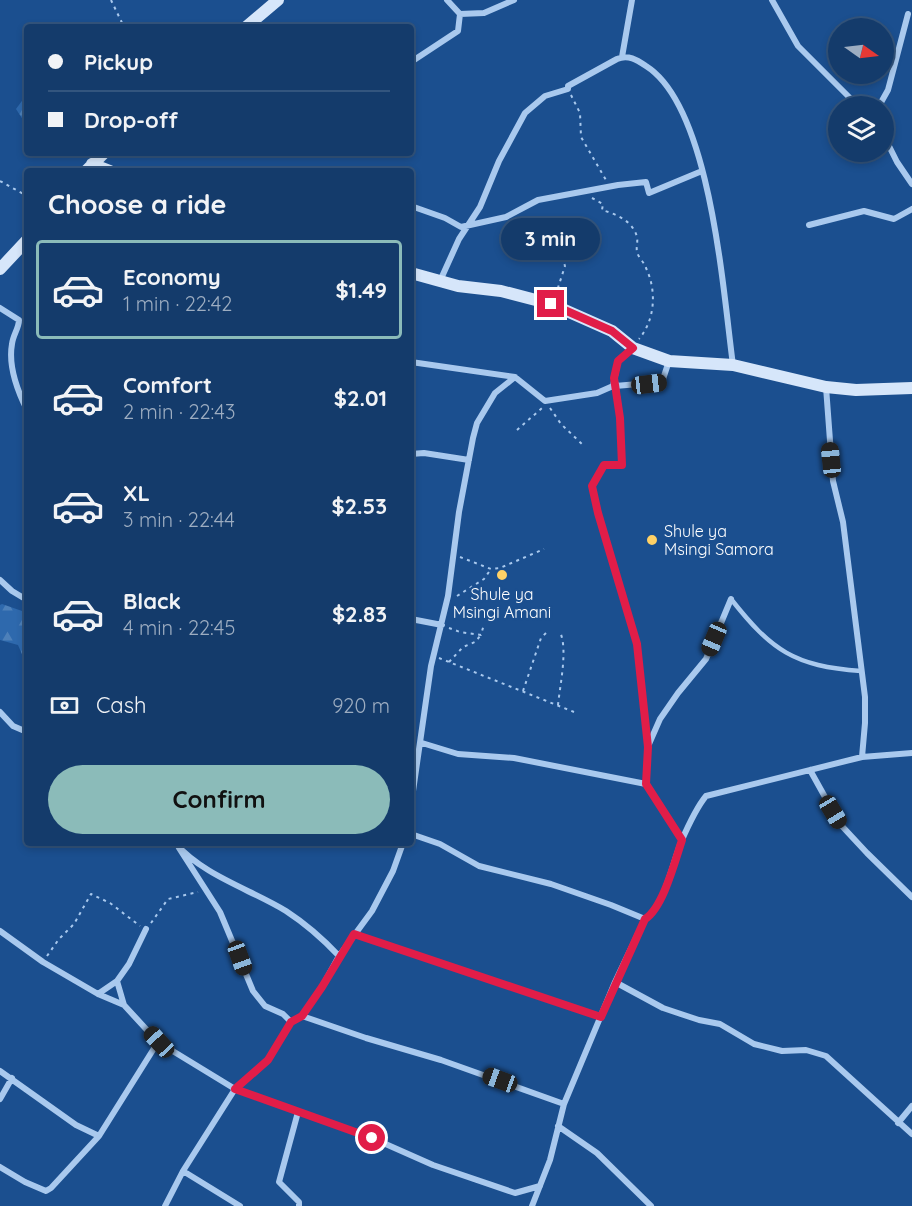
<!DOCTYPE html>
<meta charset="utf-8">
<style>
body{margin:0;font-family:Quicksand,sans-serif;background:#1d4271;color:#f1f3f6;height:100vh;display:flex;flex-direction:column;font-size:22px;white-space:nowrap}
*{box-sizing:border-box;margin:0}
p{font-size:20px;color:#9dadc1}
.icon{flex:none;width:33px;height:33px;fill:none;stroke:currentColor;stroke-width:2;stroke-linecap:round;stroke-linejoin:round}
.map{position:relative;flex:1;overflow:hidden}
.drawer{position:absolute;left:24px;top:168px;width:390px;height:678px;display:flex;flex-direction:column;background:#143b6b;border-radius:6px;box-shadow:0 3px 9px #0003,0 0 0 2px #33557e}
.drawer>*{flex:none}
.guide{position:absolute;left:24px;top:24px;width:390px;height:132px;border-radius:6px;box-shadow:0 3px 9px #0003,0 0 0 2px #33557e;display:grid;align-content:center;height:132px;padding:0 24px;background:#143b6b}
.needle{width:39px;rotate:104deg}
.buttons{position:absolute;left:828px;top:18px;display:grid;gap:12px}
.buttons a{display:grid;place-items:center;width:66px;height:66px;border-radius:50%;background:#143b6b;box-shadow:0 3px 9px #0003,0 0 0 2px #33557e;font-size:30px}
.end{position:absolute;width:27px;height:27px;margin:-14px;border:8px solid #e11d48;background:#fff;box-shadow:0 0 0 3px #fff}
.from{border-radius:50%}
.bubble{position:absolute;height:42px;border-radius:21px;background:#143b6b;box-shadow:0 3px 9px #0003,0 0 0 2px #33557e;font-size:20px;font-weight:700;line-height:42px;text-align:center}
.car{position:absolute;width:18px;height:36px;margin:-18px -9px;border-radius:8px;box-shadow:0 0 4px 2px #0007;background:linear-gradient(#222 24%,#8ab4d8 0 40%,#222 0 76%,#8ab4d8 0 86%,#222 0)}
.guide b{display:flex;align-items:center;gap:21px;height:57px;font-size:22px}
.guide b+b{border-top:2px solid #33557e}
.guide i{width:15px;height:15px;background:#f1f3f6}
ul{padding:0;list-style:none}
li{display:flex;align-items:center;gap:18px;height:99px;margin:0 12px 9px;padding:0 12px;border:3px solid transparent;border-radius:6px}
li div{flex:1}
li b{display:block;font-size:22px}
li em{font-style:normal;font-weight:700}
li.selected{border-color:#8bbbb9}
li>.icon{width:54px;height:54px;stroke-width:1.5}
h2{padding:0 24px;font-size:27px;line-height:72px}
.pay{display:flex;align-items:center;gap:15px;height:66px;padding:0 24px;font-size:22px}
.pay p{margin-inline-start:auto}
.button{display:flex;gap:12px;margin-top:auto;padding:12px 24px}
.button a{flex:1;height:69px;border-radius:36px;background:#8bbbb9;color:#111;font-size:24px;font-weight:700;line-height:69px;text-align:center}
.map>svg:first-child{display:block}
.forest{fill:url(#forest-firs)}
.lines{fill:none;stroke-linecap:round;stroke-linejoin:round}
.path{stroke:#a9c9ee;stroke-width:2;stroke-dasharray:3 4.5;stroke-linecap:butt}
.lane{stroke:#a9c9ee;stroke-width:4.5}
.street{stroke:#a9c9ee;stroke-width:6}
.secondary{stroke:#d6e6fa;stroke-width:12}
.route{stroke:#e11d48;stroke-width:8}
.poi-dot{fill:#ffd166;stroke:#1b4f8f;stroke-width:2}
.labels{text-anchor:middle;stroke-width:4.5;stroke-linejoin:round;paint-order:stroke}
.poi-label{font-size:16px;fill:#fff;stroke:#1b4f8f;text-anchor:start}
</style>
<div class="map">
<svg width="912" height="1206" viewBox="0 0 912 1206">
<defs>
<pattern id="forest-firs" width="22" height="20" patternUnits="userSpaceOnUse" patternTransform="scale(1.5)"><rect width="22" height="20" fill="#2e69ad"/><path d="M5 1l3.5 6h-7zM16 11l3.5 6h-7z" fill="#4d80b9"/></pattern>
</defs>
<rect width="100%" height="100%" fill="#1b4f8f"/>
<!-- forest -->
<path class="forest" d="M27,94V126L16,109Z
M2,604L22,611L27,630V666L18,645L0,640V605Z"/>
<g class="lines">
<!-- path -->
<path class="path" d="M111,0L124,27
M571,95L580,113L581,137L606,180
M0,181L27,196
M592,198L603,204L602,210C616,214 633,221 637,237C638,242 636,247 637,252C638,257 644,262 646,268C657,291 655,320 639,339
M517,220L559,248L565,266L556,294
M550,408L561,424L584,446
M517,430L542,408
M460,557L491,569L500,568L544,549
M457,596L484,579L491,569
M449,628L460,632L481,635L484,624
M439,658L574,712
M449,662L463,647L475,642L481,635
M523,691L541,638L548,631
M558,705C560,685 568,649 560,632
M151,923L168,899L198,892
M47,956L59,939L74,924L91,894L110,903L140,926"/>
<!-- lane -->
<path class="lane" d="M731,599C772,651 794,666 861,671"/>
<!-- street -->
<path class="street" d="M447,0L460,14
M772,0L798,46L858,106
M622,57L632,0
M411,62L458,31L460,14L484,13L514,0
M879,106L888,90L908,14
M884,136L897,162L912,184
M411,206L445,218L461,227L506,217L538,200L618,185L646,182L649,193L702,171
M809,225L864,211L894,219L912,209
M440,281L459,239L480,207L499,161L525,113L545,96L568,89V86L617,59C628,54 637,60 646,66C711,107 723,292 733,365
M0,308L19,320C19,328 13,335 12,344C8,366 17,390 27,410
M411,362L515,377
M615,381L620,418L622,465H604L592,486L598,513L637,644L648,747L646,784
M615,386L662,382L669,361
M826,387L833,481L843,522L865,697V723L862,757
M411,454L424,453L469,460
M0,580L12,591L27,600
M411,619L442,625
M0,712L13,726L27,732
M422,743L458,754L514,758L646,784L682,840
M649,744L660,719L678,693L706,659L731,599
M810,770L840,824L867,853L912,897
M411,805L431,666L448,596L459,512L473,438L477,423L495,393L515,377L545,401L597,393L613,386L618,361L633,348
M411,834L440,844L479,866L551,884L611,905L645,919
M175,843C204,876 250,889 286,911C306,924 323,939 339,956
M179,848L220,912L253,991L265,1006L283,1014L291,1022
M0,931L43,962L98,994L124,1005L158,1042L235,1089L372,1138L433,1165L515,1193L540,1186
M354,934L601,1017
M117,981L124,1005
M615,982L663,1008L699,1020L720,1024L754,1044L782,1051L806,1050L826,1056L912,1134
M98,994L117,981L129,964L146,929
M302,1016L366,1038L441,1060L564,1104
M0,1071L76,1125L99,1136
M0,1099L12,1078
M298,1112L279,1182L299,1202V1206
M898,1123L912,1106
M558,1126L597,1153L651,1206
M0,1167L25,1182L46,1191L51,1188L99,1136L158,1042
M183,1171L240,1206
M165,1206L183,1171L235,1089L268,1060L291,1022L302,1016L322,987L339,956L372,911L393,871L403,843
M532,1206L550,1160L564,1104L615,982L645,919C664,907 673,862 681,842C688,826 696,808 706,796L862,757L912,753"/>
<!-- secondary -->
<path class="secondary" d="M246,27L278,0
M92,164L110,171
M86,171L104,153
M0,269L27,240
M411,273L458,286L501,291L551,304L612,331L633,348L669,361L733,365L826,387L856,390L912,388"/>
</g>
<g class="lines">
<!-- route -->
<path class="route" d="M372,1138L235,1089L268,1060L291,1022L302,1016L322,987L354,934L601,1017L645,919C663,908 675,861 682,840L646,784L648,747L637,644L598,513L592,486L604,465H622L620,418L614,378L618,361L633,348L612,331L551,304"/>
</g>
<!-- markers -->
<g class="poi-dot">
<circle cx="652" cy="540" r="6"/>
<circle cx="502" cy="575" r="6"/>
</g>
<g class="labels">
<!-- poi labels -->
<g class="poi-label">
<text x="664" y="537">Shule ya<tspan x="664" dy="18">Msingi Samora</tspan></text>
<text x="502" y="600" text-anchor="middle">Shule ya<tspan x="502" dy="18">Msingi Amani</tspan></text>
</g>
</g>
</svg>
<div class="buttons">
<a><svg class="needle" viewBox="-14 -14 28 28"><path d="M0-13l5 13h-10z" fill="#e53935"/><path d="M0 13l5-13h-10z" fill="#9dadc1"/></svg></a>
<a><svg class="icon" aria-label="layers" viewBox="0 0 24 24"><path d="M12 4l9 5-9 5-9-5zM3 14l9 5 9-5"/></svg></a>
</div>
<i class="end from" style="left:372px;top:1138px"></i>
<i class="end" style="left:551px;top:304px"></i>
<div class="bubble" style="left:501px;top:218px;width:99px">3 min</div>
<i class="car" style="left:649px;top:384px;rotate:83deg"></i>
<i class="car" style="left:831px;top:460px;rotate:354deg"></i>
<i class="car" style="left:714px;top:639px;rotate:203deg"></i>
<i class="car" style="left:833px;top:812px;rotate:149deg"></i>
<i class="car" style="left:240px;top:958px;rotate:160deg"></i>
<i class="car" style="left:159px;top:1042px;rotate:317deg"></i>
<i class="car" style="left:500px;top:1080px;rotate:290deg"></i>
<div class="guide">
<b><i class="from"></i>Pickup</b>
<b><i></i>Drop-off</b>
</div>
<section class="drawer">
<h2>Choose a ride</h2>
<ul>
<li class="selected"><svg class="icon" aria-label="car" viewBox="0 0 24 24"><path d="M5 17H2v-5l4-1 3-4h7l3 4 3 1v5h-3M9 17h6M6 11h13"/><circle cx="7" cy="17" r="2"/><circle cx="17" cy="17" r="2"/></svg><div><b>Economy</b><p>1 min · 22:42</p></div><em>$1.49</em></li>
<li><svg class="icon" aria-label="car" viewBox="0 0 24 24"><path d="M5 17H2v-5l4-1 3-4h7l3 4 3 1v5h-3M9 17h6M6 11h13"/><circle cx="7" cy="17" r="2"/><circle cx="17" cy="17" r="2"/></svg><div><b>Comfort</b><p>2 min · 22:43</p></div><em>$2.01</em></li>
<li><svg class="icon" aria-label="car" viewBox="0 0 24 24"><path d="M5 17H2v-5l4-1 3-4h7l3 4 3 1v5h-3M9 17h6M6 11h13"/><circle cx="7" cy="17" r="2"/><circle cx="17" cy="17" r="2"/></svg><div><b>XL</b><p>3 min · 22:44</p></div><em>$2.53</em></li>
<li><svg class="icon" aria-label="car" viewBox="0 0 24 24"><path d="M5 17H2v-5l4-1 3-4h7l3 4 3 1v5h-3M9 17h6M6 11h13"/><circle cx="7" cy="17" r="2"/><circle cx="17" cy="17" r="2"/></svg><div><b>Black</b><p>4 min · 22:45</p></div><em>$2.83</em></li>
</ul>
<div class="pay"><svg class="icon" aria-label="cash" viewBox="0 0 24 24"><path d="M3 7h18v10H3z"/><circle cx="12" cy="12" r="2"/></svg>Cash<p>920 m</p></div>
<div class="button"><a>Confirm</a></div>
</section>
</div>
